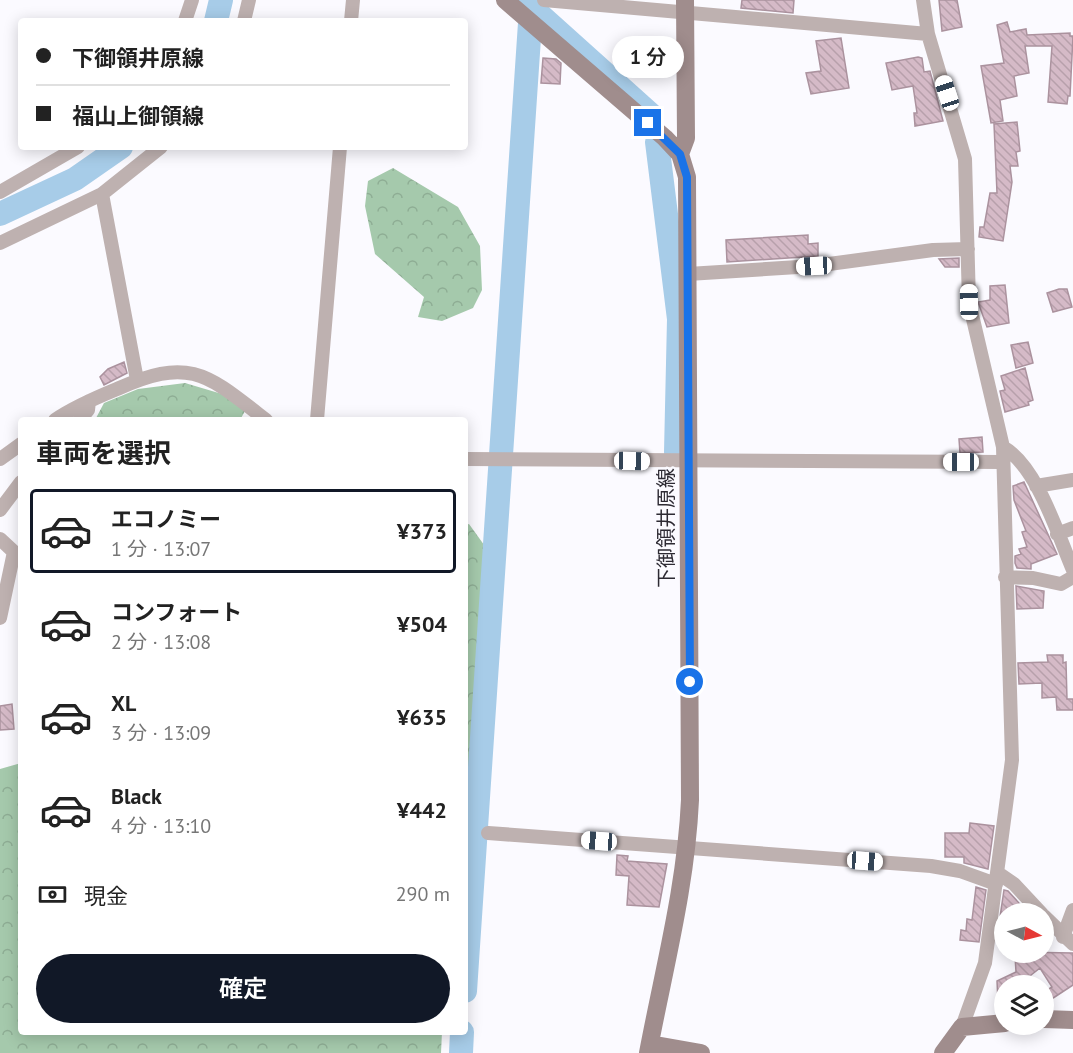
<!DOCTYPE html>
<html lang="ja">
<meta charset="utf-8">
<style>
body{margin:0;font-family:"PT Sans","Noto Sans JP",sans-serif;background:#f6f6f6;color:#222;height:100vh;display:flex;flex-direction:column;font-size:22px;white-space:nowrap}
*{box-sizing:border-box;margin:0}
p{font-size:20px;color:#767676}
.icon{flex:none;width:33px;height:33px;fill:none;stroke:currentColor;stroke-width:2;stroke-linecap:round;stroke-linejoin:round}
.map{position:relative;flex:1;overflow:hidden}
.sheet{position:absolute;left:18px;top:417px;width:450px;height:618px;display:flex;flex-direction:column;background:#fff;border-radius:6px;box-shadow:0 3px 15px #0003}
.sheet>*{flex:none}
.top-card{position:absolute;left:18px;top:18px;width:450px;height:132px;border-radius:6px;box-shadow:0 3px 15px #0003;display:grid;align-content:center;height:132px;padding:0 18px;background:#fff}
.needle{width:39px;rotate:97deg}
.buttons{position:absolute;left:994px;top:903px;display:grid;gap:12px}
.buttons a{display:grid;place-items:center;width:60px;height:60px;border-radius:50%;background:#fff;box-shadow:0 3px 15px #0003;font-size:30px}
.end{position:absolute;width:27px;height:27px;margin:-14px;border:8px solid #1a73e8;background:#fff;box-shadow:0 0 0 3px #fff}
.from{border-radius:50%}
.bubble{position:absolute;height:42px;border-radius:21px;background:#fff;box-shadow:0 3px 15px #0003;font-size:20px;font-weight:600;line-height:42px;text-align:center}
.car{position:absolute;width:18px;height:36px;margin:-18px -9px;border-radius:8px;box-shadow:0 0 4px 2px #0007;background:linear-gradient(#fff 24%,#345 0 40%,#fff 0 76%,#345 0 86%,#fff 0)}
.top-card b{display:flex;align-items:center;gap:21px;height:57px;font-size:22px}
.top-card b+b{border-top:2px solid #e0e0e0}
.top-card i{width:15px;height:15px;background:#222}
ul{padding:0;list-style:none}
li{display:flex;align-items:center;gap:18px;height:84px;margin:0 12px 9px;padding:0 6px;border:3px solid transparent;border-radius:6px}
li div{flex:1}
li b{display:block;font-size:22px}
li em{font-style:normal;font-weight:600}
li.selected{border-color:#111827}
li>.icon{width:54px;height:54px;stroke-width:1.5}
h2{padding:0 18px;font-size:27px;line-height:72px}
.pay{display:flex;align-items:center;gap:15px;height:66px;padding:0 18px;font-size:22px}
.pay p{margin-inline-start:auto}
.action{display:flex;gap:12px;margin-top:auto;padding:12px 18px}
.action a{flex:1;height:69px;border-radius:36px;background:#111827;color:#fff;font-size:24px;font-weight:600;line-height:69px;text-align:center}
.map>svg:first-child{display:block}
.forest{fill:url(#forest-crowns)}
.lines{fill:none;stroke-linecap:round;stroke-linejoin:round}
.river{stroke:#a7cce8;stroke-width:24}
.building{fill:url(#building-back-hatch);stroke:#ab929e;stroke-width:1.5}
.street{stroke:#beb1b0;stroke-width:14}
.secondary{stroke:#a08d8d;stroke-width:18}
.route{stroke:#1a73e8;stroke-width:8}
.labels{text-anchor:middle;stroke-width:4.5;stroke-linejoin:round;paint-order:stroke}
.street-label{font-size:20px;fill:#2d2a33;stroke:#fbfaff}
</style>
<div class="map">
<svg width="1073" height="1053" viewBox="0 0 1073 1053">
<defs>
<pattern id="forest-crowns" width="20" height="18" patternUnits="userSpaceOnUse" patternTransform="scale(1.5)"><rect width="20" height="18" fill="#a5c9ac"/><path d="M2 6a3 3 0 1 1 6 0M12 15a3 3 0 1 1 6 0" fill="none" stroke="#8ead94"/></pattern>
<pattern id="building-back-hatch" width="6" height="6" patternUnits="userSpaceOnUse" patternTransform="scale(1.5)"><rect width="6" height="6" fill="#d5bac7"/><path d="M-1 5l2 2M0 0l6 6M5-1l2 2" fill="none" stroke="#b7a0ab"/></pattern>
</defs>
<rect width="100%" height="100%" fill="#fbfaff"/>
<!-- forest -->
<path class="forest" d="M393,168L458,207L480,246L482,290L473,308L442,321L418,317L424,297L375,254L365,206L368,181Z
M185,383L222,394L245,411L240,420H95L104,403L138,389Z
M469,524L487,549L472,772L465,774V525Z
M21,763V1032H442L441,1053H0V769Z"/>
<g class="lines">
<!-- river -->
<path class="river" d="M523,0L651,115
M216,21L221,0
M657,142L679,319L676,452
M0,214L75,179L121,147
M465,991L531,8
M461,1053L462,1032"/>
</g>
<!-- building -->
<path class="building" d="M742,0H794L793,13L741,8Z
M939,0H957L962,27L942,31Z
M1007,22L1010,32L1026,29L1027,35L1070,33V36H1073L1070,96H1068L1067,104L1048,102L1052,46H1025L1029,73L1014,76L1017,96L1000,100L1003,121L991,123L981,66L1004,63L997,25Z
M841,38L849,88L811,94L806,73L821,71L816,41Z
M918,57L922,58L924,72L930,71L943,121L915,126L914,113H917L913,86L892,90L886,63Z
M543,58L556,59L561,63L560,84L541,83Z
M1017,122L1020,151L1016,152L1018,166H1010L1012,182L1003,241L979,237L980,227H984L990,193H997L994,124Z
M808,235V244L818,243V256L727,262L726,240Z
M959,258V267H945L939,259Z
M1005,285L1009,323L987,327L978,302L990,300V286Z
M1059,289H1067L1072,307L1053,312L1047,293Z
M1028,342L1033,363L1016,368L1011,345Z
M124,362L127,373L104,385L100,377L108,369Z
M1025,368L1033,400L1028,402L1029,405L1005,412L1000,391L1005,390L1001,376Z
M982,437L983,452L960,453L959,439Z
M1024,482L1057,554L1031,564V569L1017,568L1015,563V556L1021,554L1019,549L1027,547L1022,532L1026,531L1014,500L1013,486Z
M1016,586L1044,591L1043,608L1017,609Z
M1047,655H1063V663L1066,662L1067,699H1073V710H1057L1056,697L1042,698V683L1019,684L1018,663L1048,662Z
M12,704L14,729L0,730V706Z
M970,823L994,826L988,869L964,863V857H945V833H969Z
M617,855L628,856L627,861L667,864L659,907L627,905L629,876L616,875Z
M976,887L986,890L979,942L960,940L961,930L966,931L967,919L972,920Z
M1004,890L1008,891L1029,914H1005V925L999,924Z
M1019,952L1073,953V985L1044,1004V992L1052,987L1040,968L1017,986H1005V996L998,1002L997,981L1016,972L1015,956H1019Z"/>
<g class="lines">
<!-- street -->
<path class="street" d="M544,0L928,34
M923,0L928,34L965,159L969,302L1003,447L1012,760L985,963L962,1027
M185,21L192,0
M244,21L249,0
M351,21L353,0
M0,192L78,147
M102,194L137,380
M0,243L102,194L161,147
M688,274L814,266L933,250L968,249
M55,420C74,407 95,398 117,389C190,356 207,374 266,420
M80,420L88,410L89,401
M317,420L340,147
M1003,447C1037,466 1058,535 1073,570
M0,459L21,444
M465,459L1003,462
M1036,486L1073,480
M0,510L21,482
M1057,534L1073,528
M0,539L14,552L0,618
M1005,577L1033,578L1061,584L1073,577
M488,833L931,866L960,871L996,884
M998,873L1014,884L1042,914
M1044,916L1073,944
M1063,937L1073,910"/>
<!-- secondary -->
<path class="secondary" d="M505,0L665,138L680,154L687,177L690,800C686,887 664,968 648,1053
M680,154L686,138L685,0
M1044,1019L1073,1020
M650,1044L701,1053
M943,1053L962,1027L1005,1023"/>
</g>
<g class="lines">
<!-- route -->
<path class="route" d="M648,123L680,154L687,177L690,682"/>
</g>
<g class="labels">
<!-- street labels -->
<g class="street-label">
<text transform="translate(666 528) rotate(-90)" y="7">下御領井原線</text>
</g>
</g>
</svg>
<div class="buttons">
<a><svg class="needle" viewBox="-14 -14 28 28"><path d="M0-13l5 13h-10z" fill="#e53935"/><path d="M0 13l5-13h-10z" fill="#767676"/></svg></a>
<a><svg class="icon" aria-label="layers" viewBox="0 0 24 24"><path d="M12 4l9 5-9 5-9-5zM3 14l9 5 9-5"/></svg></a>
</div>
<i class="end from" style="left:690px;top:682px"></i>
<i class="end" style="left:648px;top:123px"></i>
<div class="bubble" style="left:612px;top:36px;width:72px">1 分</div>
<i class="car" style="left:947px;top:93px;rotate:342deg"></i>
<i class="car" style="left:814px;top:266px;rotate:267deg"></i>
<i class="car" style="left:969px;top:302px;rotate:359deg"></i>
<i class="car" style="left:632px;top:461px;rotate:91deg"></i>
<i class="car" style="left:961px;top:462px;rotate:270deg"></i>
<i class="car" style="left:599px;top:841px;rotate:274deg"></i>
<i class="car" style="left:865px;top:861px;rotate:94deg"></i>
<div class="top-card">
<b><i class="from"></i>下御領井原線</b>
<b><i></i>福山上御領線</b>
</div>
<section class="sheet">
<h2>車両を選択</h2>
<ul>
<li class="selected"><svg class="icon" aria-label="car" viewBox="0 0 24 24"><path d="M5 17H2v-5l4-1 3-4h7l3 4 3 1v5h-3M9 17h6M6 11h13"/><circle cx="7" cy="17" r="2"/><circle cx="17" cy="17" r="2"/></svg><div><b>エコノミー</b><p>1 分 · 13:07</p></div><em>¥373</em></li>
<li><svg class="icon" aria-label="car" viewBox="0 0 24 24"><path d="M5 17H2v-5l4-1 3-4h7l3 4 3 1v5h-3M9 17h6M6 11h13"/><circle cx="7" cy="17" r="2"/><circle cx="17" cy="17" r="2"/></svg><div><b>コンフォート</b><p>2 分 · 13:08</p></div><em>¥504</em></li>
<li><svg class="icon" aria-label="car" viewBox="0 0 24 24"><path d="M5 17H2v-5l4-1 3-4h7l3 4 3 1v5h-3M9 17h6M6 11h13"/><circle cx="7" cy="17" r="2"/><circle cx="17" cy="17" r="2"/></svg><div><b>XL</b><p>3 分 · 13:09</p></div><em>¥635</em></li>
<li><svg class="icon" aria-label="car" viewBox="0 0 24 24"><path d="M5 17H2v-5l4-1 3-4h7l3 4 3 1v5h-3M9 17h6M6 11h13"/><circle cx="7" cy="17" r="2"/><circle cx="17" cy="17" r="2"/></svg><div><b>Black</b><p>4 分 · 13:10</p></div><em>¥442</em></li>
</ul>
<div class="pay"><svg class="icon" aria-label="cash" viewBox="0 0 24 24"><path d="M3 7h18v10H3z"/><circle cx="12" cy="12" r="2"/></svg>現金<p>290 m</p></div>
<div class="action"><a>確定</a></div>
</section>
</div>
